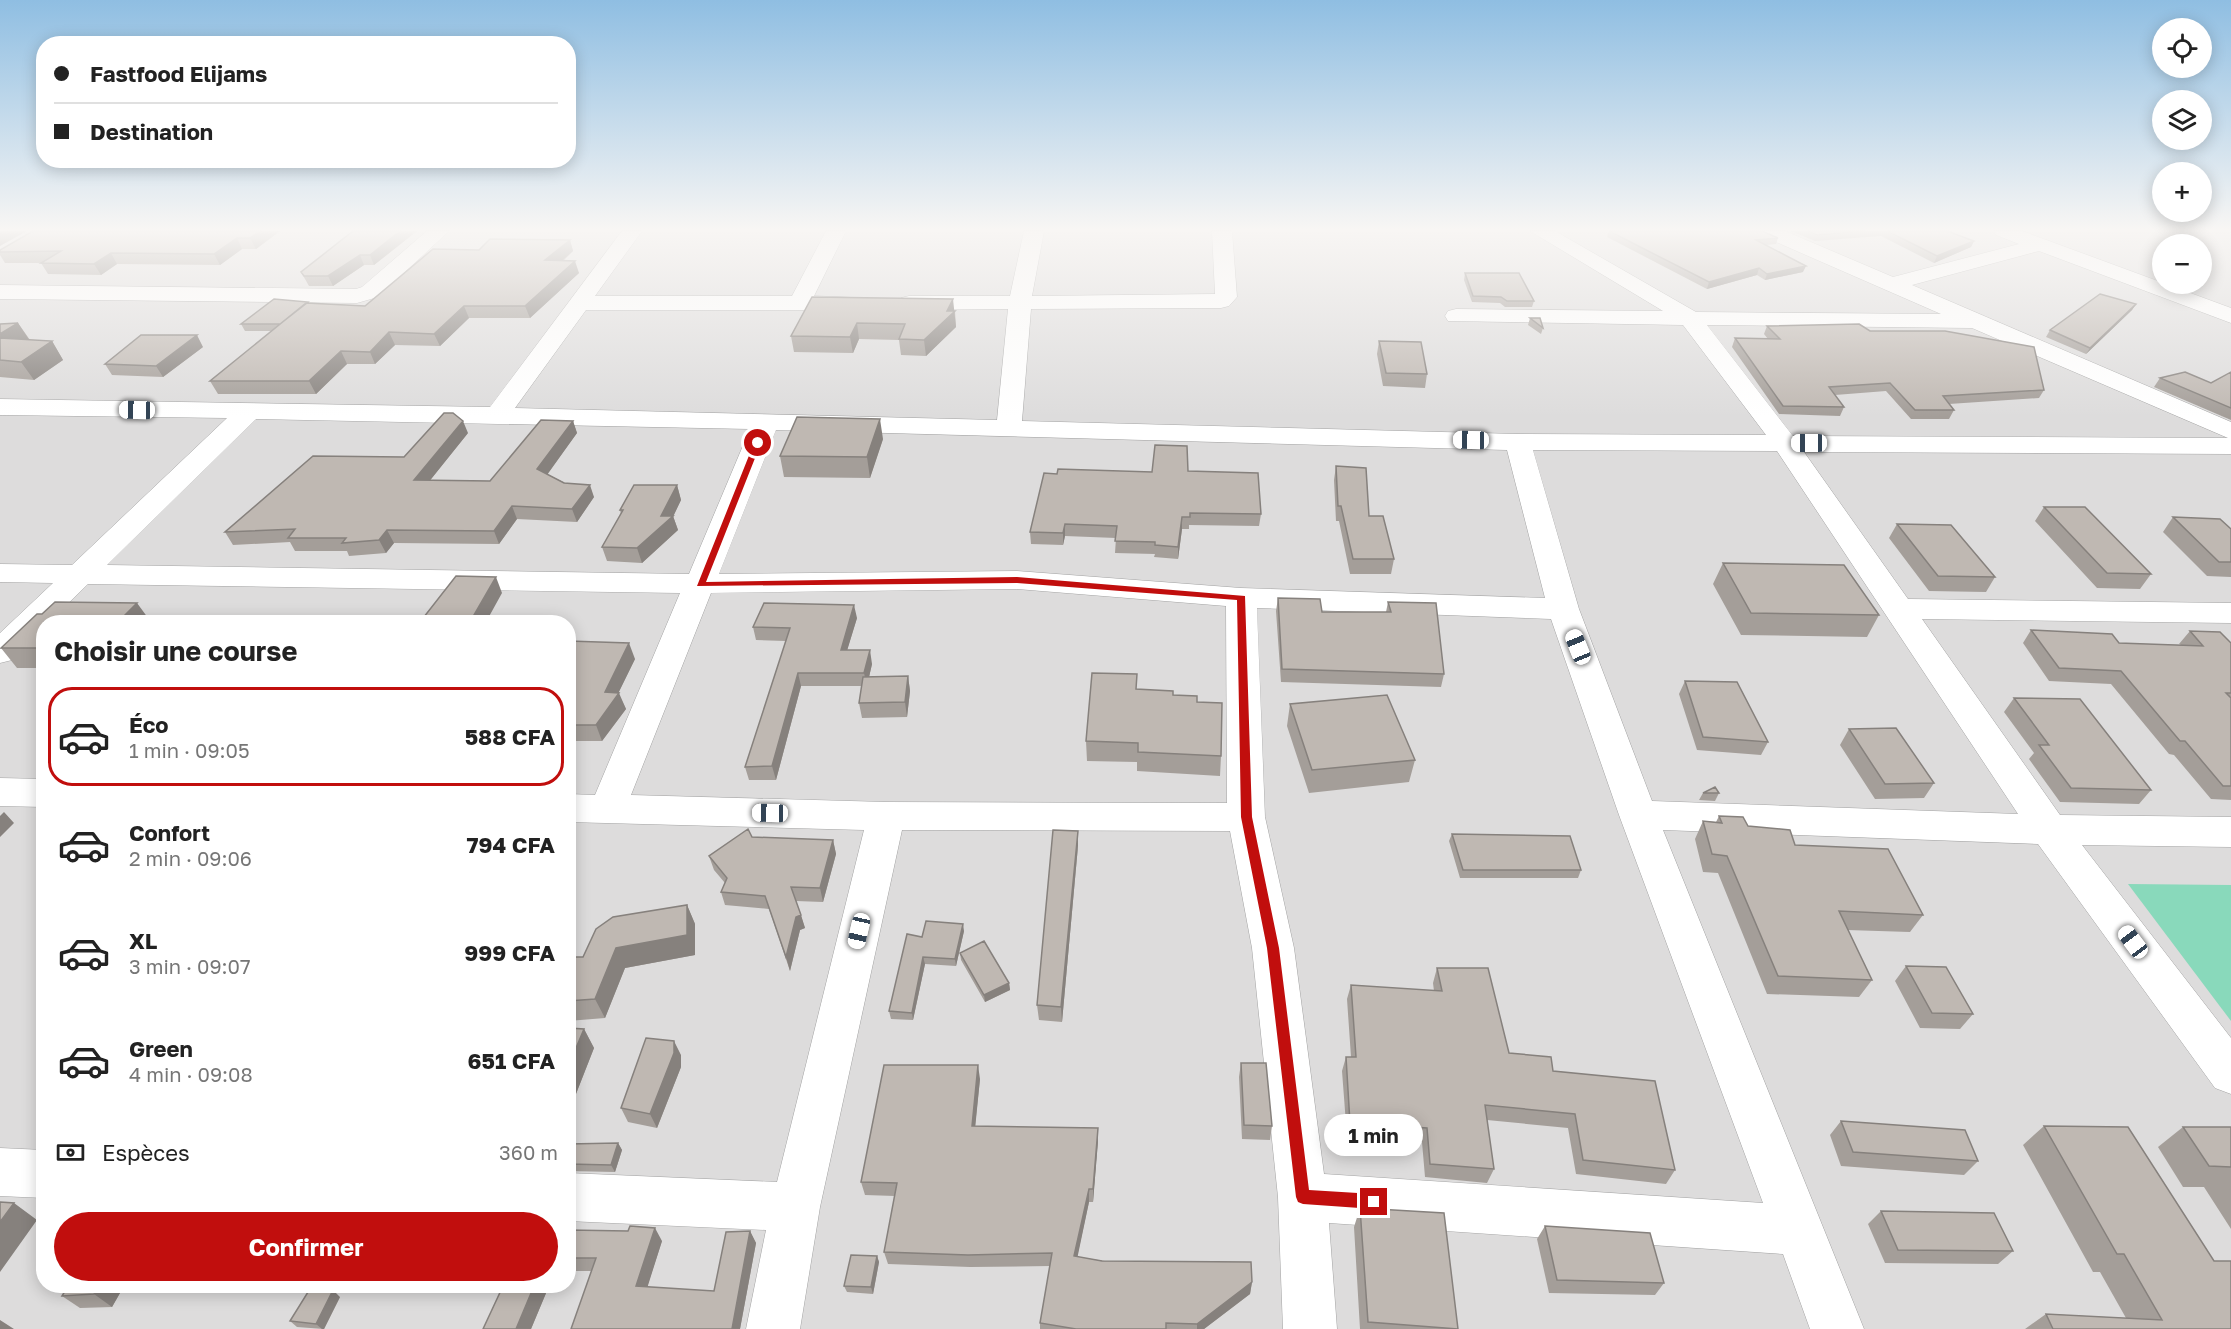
<!DOCTYPE html>
<html lang="fr">
<meta charset="utf-8">
<style>
body{margin:0;font-family:"Golos Text",sans-serif;background:#f6f6f6;color:#222;height:100vh;display:flex;flex-direction:column;font-size:22px;white-space:nowrap}
*{box-sizing:border-box;margin:0}
p{font-size:20px;color:#767676}
.icon{flex:none;width:33px;height:33px;fill:none;stroke:currentColor;stroke-width:2;stroke-linecap:round;stroke-linejoin:round}
.map{position:relative;flex:1;overflow:hidden}
.panel{position:absolute;left:36px;top:615px;width:540px;height:678px;display:flex;flex-direction:column;background:#fff;border-radius:24px;box-shadow:0 3px 15px #0003}
.panel>*{flex:none}
.guide{position:absolute;left:36px;top:36px;width:540px;height:132px;border-radius:24px;box-shadow:0 3px 15px #0003;display:grid;align-content:center;height:132px;padding:0 18px;background:#fff}
.controls{position:absolute;left:2152px;top:18px;display:grid;gap:12px}
.controls a{display:grid;place-items:center;width:60px;height:60px;border-radius:50%;background:#fff;box-shadow:0 3px 15px #0003;font-size:30px}
.end{position:absolute;width:27px;height:27px;margin:-14px;border:8px solid #c10e0d;background:#fff;box-shadow:0 0 0 3px #fff}
.from{border-radius:50%}
.bubble{position:absolute;height:42px;border-radius:21px;background:#fff;box-shadow:0 3px 15px #0003;font-size:20px;font-weight:700;line-height:42px;text-align:center}
.car{position:absolute;width:18px;height:36px;margin:-18px -9px;border-radius:8px;box-shadow:0 0 4px 2px #0007;background:linear-gradient(#fff 24%,#345 0 40%,#fff 0 76%,#345 0 86%,#fff 0)}
.guide b{display:flex;align-items:center;gap:21px;height:57px;font-size:22px}
.guide b+b{border-top:2px solid #e0e0e0}
.guide i{width:15px;height:15px;background:#222}
ul{padding:0;list-style:none}
li{display:flex;align-items:center;gap:18px;height:99px;margin:0 12px 9px;padding:0 6px;border:3px solid transparent;border-radius:24px}
li div{flex:1}
li b{display:block;font-size:22px}
li em{font-style:normal;font-weight:700}
li.current{border-color:#c10e0d}
li>.icon{width:54px;height:54px;stroke-width:1.5}
h2{padding:0 18px;font-size:27px;line-height:72px}
.pay{display:flex;align-items:center;gap:15px;height:66px;padding:0 18px;font-size:22px}
.pay p{margin-inline-start:auto}
.primary-button{display:flex;gap:12px;margin-top:auto;padding:12px 18px}
.primary-button a{flex:1;height:69px;border-radius:36px;background:#c10e0d;color:#fff;font-size:24px;font-weight:700;line-height:69px;text-align:center}
.map>svg:first-child{display:block}
.residential{fill:#dddcdc;fill-rule:evenodd}
.pitch{fill:#89d9bb}
.lines{fill:none;stroke-linecap:round;stroke-linejoin:round}
.minor-casing{stroke:#a3a3a3;stroke-width:1}
.minor{fill:#fff;fill-rule:evenodd}
.wall{fill:#a49e99}
.shaded-wall{fill:#86817d}
.building{fill:#bfb8b2;stroke:#86817d;stroke-width:1.5}
.route{fill:#c10e0d}
</style>
<div class="map">
<svg width="2231" height="1329" viewBox="0 0 2231 1329">
<rect width="100%" height="100%" fill="#efece6"/>
<!-- residential -->
<path class="residential" d="M0,231H2231V1329H0ZM2163,244H2202V284H2163ZM44,622H568V1286H44Z"/>
<!-- pitch -->
<path class="pitch" d="M2128,884L2231,885V1021Z"/>
<g class="lines">
<defs>
<path id="minor" d="M427,231H449L378,297L357,303L0,299V285L356,289L362,287Z
M622,231H642L595,296H792L826,231H846L814,296L862,298L865,303L862,308L854,310H586L515,408L997,420L1008,309L909,310L901,308L898,303L901,298L909,296H1010L1024,231H1044L1032,296L1215,294L1212,231H1232L1237,297L1229,306L1221,308L1031,309L1022,421L1518,434L1766,435L1683,325L1448,321L1445,316L1448,311L1456,309L1663,311L1530,231H1555L1696,312L1941,314L1760,235L1757,231H1785L1893,277L2019,244L1996,235L1993,231H2022L2231,308V323L2039,251L1912,285L2231,422V454L1804,452L1908,599L2231,603V623L1922,619L2060,815L2231,817V847L2082,845L2231,1038V1094L2215,1088L2038,844L1663,830L1864,1329H1810L1783,1254L1329,1223L1337,1329H1283L1278,1197L1252,948L1230,831L902,830L820,1207L800,1329H746L766,1230L568,1221V1173L777,1182L864,830L568,822V794L595,795L680,593L88,584L49,622H44V628L12,660L0,663V633L53,583L0,582V564L72,565L227,418L0,415V399L490,407ZM1707,325L1972,328L2228,438L1793,436ZM256,419L750,429L689,574L107,565ZM776,430L1507,450L1545,598L1241,588L1017,571L719,574ZM1533,450L1777,451L2018,814L1652,801L1579,609ZM1017,589L1226,606L1227,803L886,802L631,795L711,593ZM1257,608L1551,619L1619,815L1763,1203L1324,1174L1294,948L1265,817Z
M0,778L44,779V807L0,806Z
M0,1148L44,1150V1198L0,1196Z"/>
</defs>
<!-- minor casing -->
<use href="#minor" class="minor-casing"/>
<!-- minor -->
<use href="#minor" class="minor"/>
</g>
<!-- wall -->
<path class="wall" d="M280,231L256,249H242L220,265L117,264L101,275L48,274L41,263H42H5L0,255V250Z
M417,231L374,265H364L333,286H309L301,272Z
M1609,231L1778,238L1776,244L1766,245L1803,272L1765,280L1757,275L1707,289L1607,237Z
M1791,231H1947L1974,241L1971,247L1934,263L1881,236L1815,241Z
M570,240L573,251L563,261L579,273L530,318H469L440,346L395,345L375,364H347L316,394H218L210,381L272,331H245L241,324L308,302L309,303L365,306Z
M1465,273L1534,301L1532,307H1505L1500,303L1472,302L1464,280Z
M812,297L955,311L956,327L926,356L901,355L899,340L859,339L853,353L794,352L791,336Z
M2136,304L2132,310L2086,354L2046,337L2050,330Z
M1530,318L1543,328L1541,334L1528,325Z
M18,323L30,340L52,341L63,360L34,380L0,377V324Z
M1767,326L1870,331L2044,390L2039,398L1949,404L1954,410L1949,419H1911L1886,391L1835,395L1844,407L1840,416L1779,414L1732,347L1735,338L1768,339L1764,334Z
M1379,341L1427,374L1425,388L1383,386L1377,354Z
M203,347L163,377L112,375L105,364Z
M2231,372V420L2154,387L2160,378L2211,383Z
M573,421L577,433L547,474L594,497L577,522L517,519L499,544L394,543L386,553L349,556L347,551H295L290,542L233,545L225,532L404,457L468,433L430,480L490,481Z
M883,439L870,478L784,477L780,456Z
M1336,466L1369,516L1394,559L1391,574H1350L1339,521H1336L1334,480Z
M1188,471L1261,514L1259,526L1189,525V529H1182L1178,559L1154,557L1155,554L1115,553L1116,538L1065,536L1063,545L1031,544L1030,532L1057,474Z
M677,485L681,500L673,516L678,530L642,563L607,561L602,547L621,514L620,510Z
M2044,507L2151,574L2140,589L2097,588L2035,521Z
M2173,517L2231,529V577L2207,576L2163,532Z
M1897,524L1995,577L1986,592L1929,591L1889,538Z
M1723,563L1879,615L1867,637L1741,635L1713,584Z
M1278,598L1322,612H1386L1388,602L1444,674L1441,687L1281,682L1276,611Z
M857,618L847,650L872,664L869,677L908,676L910,691L907,717L862,718L859,703L862,686H801L776,780H749L745,767L786,641L756,640L753,627Z
M44,622V668H17L1,648Z
M2031,630L2119,643L2181,645L2179,644L2190,631L2231,643V800L2211,799L2174,755L2169,754L2111,684L2049,681L2023,643Z
M568,641L635,659L618,693L626,709L602,741H568Z
M1685,681L1768,742L1761,755L1697,750L1679,694Z
M1137,689L1173,695L1197,702L1221,756L1220,776L1137,771V762L1087,761L1086,741Z
M2014,698L2151,790L2139,804L2060,802L2029,759L2034,753L2004,712Z
M1290,704L1415,760L1409,782L1309,793L1287,726Z
M1849,729L1934,783L1924,798L1875,799L1840,745Z
M1703,793H1719L1715,801L1699,800Z
M1719,816L1748,826L1795,845L1923,915L1910,932L1847,930L1872,980L1859,997L1767,994L1718,873L1703,872L1695,839L1703,821L1716,822Z
M1452,834L1581,870L1578,878H1460L1449,841Z
M752,837L833,840L836,854L823,902L796,901L805,928L800,930L790,971L769,909L725,905L721,892L725,883L714,870L709,856Z
M1078,846L1062,1022L1039,1020L1037,1005Z
M687,905L695,924V955L625,968L605,1018L568,1021V957H583Z
M964,931L956,966L925,964L913,1020L891,1019L889,1011L922,937Z
M960,953L1009,983L1010,990L985,1002L961,960Z
M1906,966L1973,1014L1960,1029L1920,1028L1895,981Z
M1437,968L1509,1053L1553,1071L1675,1170L1666,1184L1576,1174L1568,1128L1487,1120L1494,1169L1487,1183L1425,1177L1422,1142L1347,1137L1342,1071L1346,1057H1351L1347,999L1351,985L1434,991L1433,983Z
M568,1028L584,1029L594,1048L574,1099H568Z
M681,1055V1067L657,1128L628,1122L621,1108Z
M1241,1063L1272,1126L1270,1140L1242,1139L1239,1077Z
M980,1079L975,1126L1098,1128V1141L1093,1202H1089L1077,1257L1252,1282L1250,1294L1204,1329H1040V1323L1050,1266L970,1267L888,1264L884,1252L895,1196L865,1195L861,1182Z
M1841,1121L1978,1161L1964,1175L1841,1166L1830,1135Z
M2044,1126L2231,1329H2025L2046,1314L2126,1318L2100,1272H2093L2023,1145Z
M2183,1127H2231V1229L2204,1187H2183L2158,1147Z
M618,1143L622,1150L615,1172L568,1171V1144Z
M1360,1208L1458,1329H1360L1354,1227Z
M1881,1211L2013,1251L1998,1264L1885,1263L1868,1224Z
M1545,1226L1664,1283L1655,1295L1549,1293L1537,1239Z
M568,1230L662,1241L647,1287L714,1291L750,1231L756,1243L740,1329L592,1271H568Z
M877,1256L879,1262L873,1294L847,1292L844,1286Z
M124,1286L112,1307L80,1308L62,1296Z
M472,1286H549L531,1329H483L503,1286L474,1287Z
M340,1297L324,1329L297,1327L290,1321Z"/>
<!-- shaded-wall -->
<path class="shaded-wall" d="M260,231H280L256,249L250,238Z
M400,231H417L374,265L370,255Z
M0,232V231H27L0,246Z
M237,238L242,249L220,265L214,254Z
M570,240L573,251L549,272L545,260Z
M1974,241L1971,247L1934,263L1937,256Z
M111,253L117,264L101,275L94,264Z
M360,255L364,265L333,286L328,276Z
M575,261L579,273L530,318L525,306Z
M1806,266L1803,272L1765,280L1767,274Z
M1759,268L1757,275L1707,289L1709,282Z
M953,299L956,327L926,356L924,340L947,311Z
M2136,304L2132,310L2086,354L2090,348Z
M464,306L469,318L440,346L434,334Z
M18,323L30,341L0,347V334Z
M857,323L859,339L853,353L850,337Z
M389,332L395,345L375,364L370,352Z
M197,335L203,347L163,377L156,366Z
M52,341L63,360L34,380L21,362Z
M341,351L347,364L316,394L309,381Z
M880,419L883,439L870,478L867,457Z
M463,421L468,433L420,493L414,480Z
M573,421L577,433L542,482L537,469Z
M590,485L594,497L577,522L572,509Z
M677,485L681,500L673,517V516L678,530L642,563L637,548L661,516Z
M512,506L517,519L499,544L494,531Z
M1182,517V529L1178,559V547Z
M1065,524V536L1063,545V533Z
M387,530L394,543L386,553L379,540Z
M496,577L502,593L486,622H470Z
M137,603L151,622H118Z
M854,605L857,618L843,664L841,650Z
M629,643L635,659L616,698L619,693L626,709L602,741L596,725L605,692Z
M870,650L872,664L867,686L864,673Z
M798,673L801,686L776,780L772,766Z
M908,676L910,691L907,717L905,702Z
M4,812L14,823L0,837V816Z
M1078,831V846L1062,1022L1061,1007Z
M833,840L836,854L823,902L820,888Z
M687,905L695,924V955L625,968L605,1018L595,999L616,948Z
M801,915L805,928L800,930L790,971L786,957L796,917Z
M963,924L964,931L956,966L955,959Z
M923,957L925,964L913,1020L912,1013Z
M1009,983L1010,990L985,1002L984,995Z
M584,1029L594,1048L574,1099L568,1089V1067Z
M674,1041L681,1055V1067L657,1128L650,1114Z
M978,1065L980,1079L974,1139L972,1126Z
M1098,1128V1141L1093,1202V1189Z
M618,1143L622,1150L615,1172L611,1165Z
M1089,1189V1202L1075,1269L1074,1256Z
M14,1203L37,1220L0,1272V1222Z
M655,1228L662,1241L644,1298L636,1286Z
M750,1231L756,1243L740,1329H732Z
M877,1256L879,1262L873,1294L871,1287Z
M1252,1282L1250,1294L1204,1329H1197V1324Z
M100,1286H124L112,1307L94,1294Z
M534,1286H549L531,1329H516Z
M333,1290L340,1297L324,1329H322L316,1324Z
M0,1320L14,1329H0Z"/>
<!-- building -->
<path class="building" d="M33,231H260L250,238H237L214,254L111,253L94,264L41,263L61,251L0,252V250Z
M353,231H400L370,255H360L328,276H304L301,272Z
M1609,231H1762L1778,238L1756,240L1806,266L1767,274L1759,268L1709,282Z
M1808,231H1866L1817,235Z
M1887,231H1947L1974,241L1937,256Z
M490,239L570,240L545,260L575,261L525,306H464L434,334L389,332L370,352L341,351L309,381H210L306,303L365,306L433,249L479,250Z
M1465,273H1519L1534,301H1507L1501,297L1473,296Z
M2100,294L2136,304L2090,348L2050,330Z
M812,297L953,299L947,311H955L924,340L899,339L905,324L857,323L850,337L791,336Z
M274,299L308,302L280,324H241Z
M1530,318H1540L1543,328Z
M18,323L0,334V324Z
M1859,324L1870,331H1945L2034,347L2044,390L1943,396L1954,410H1915L1890,383L1829,387L1844,407L1783,406L1735,338L1780,339L1767,326Z
M141,335H197L156,366L105,364Z
M0,338L52,341L21,362L0,360Z
M1379,341L1421,342L1427,374L1386,373Z
M2185,372L2211,383L2231,372V408L2160,378Z
M444,413H453L463,421L414,480L490,481L541,420L573,421L537,469L564,483L590,485L572,509L512,506L494,531L387,530L379,540L342,543L346,538H288L295,529L225,532L313,456L404,457Z
M797,417L880,419L867,457L780,456Z
M1155,445L1187,446L1188,471L1258,473L1261,514L1190,513V517H1182L1178,547L1155,545V542L1115,541L1117,526L1065,524L1063,533L1030,532L1044,473L1057,474L1058,469L1152,472Z
M1336,466L1366,468L1369,516H1383L1394,559H1353L1341,506H1338Z
M634,485H677L661,516H673L637,548L602,547L623,510H620Z
M2044,507H2085L2151,574L2107,573Z
M2173,517L2220,519L2231,529V562H2219Z
M1897,524L1951,525L1995,577L1938,576Z
M1723,563L1844,565L1879,615L1751,613Z
M456,576L496,577L470,622H420Z
M1278,598L1320,599L1322,612H1391L1388,602L1436,603L1444,674L1282,669Z
M55,602L137,603L118,622H139H44V648H1L37,614H42Z
M764,603L854,605L841,650H870L864,673H798L772,766L745,767L790,628L753,627Z
M2031,630L2112,634L2119,643L2203,646L2190,631L2220,632L2231,643V693H2226L2231,698V786H2223L2185,741H2180L2121,671L2059,668Z
M568,641L629,643L605,692L619,693L596,725H568Z
M1092,673L1137,674L1136,689L1173,691V695L1197,696V702L1222,703L1221,756L1138,752V743L1086,741Z
M908,676L905,702L859,703L863,677Z
M1685,681L1737,682L1768,742L1703,737Z
M1387,695L1415,760L1312,770L1290,704Z
M2014,698L2080,699L2151,790L2071,788L2039,745H2049Z
M1896,728L1934,783L1885,784L1849,729Z
M1715,787L1719,793H1703Z
M1719,816L1743,817L1748,826L1790,830L1795,845L1888,849L1923,915L1839,911L1872,980L1778,976L1727,856L1712,854L1703,821L1722,823Z
M748,829L752,837L833,840L820,888L791,887L801,915L796,917L786,957L765,896L721,892L727,878L709,856Z
M1053,830L1078,831L1061,1007L1037,1005Z
M1452,834L1570,836L1581,870H1463Z
M687,905V935L616,948L595,999L568,1001V957H583L596,929L613,917Z
M926,921L963,924L955,959L923,957L912,1013L889,1011L907,934L922,937Z
M984,941L1009,983L984,995L960,953Z
M1906,966L1946,967L1973,1014L1932,1013Z
M1437,968H1488L1509,1053L1551,1057L1553,1071L1655,1081L1675,1170L1583,1160L1575,1114L1485,1105L1494,1169L1430,1164L1427,1128L1350,1123L1346,1057H1356L1351,985L1442,991Z
M568,1028L584,1029L568,1067Z
M646,1038L674,1041V1053L650,1114L621,1108Z
M1241,1063H1266L1272,1126L1244,1125Z
M884,1065H978L972,1126L1098,1128L1093,1189H1089L1074,1256L1102,1261L1251,1262L1252,1282L1197,1324L1166,1323V1329H1076L1040,1323L1052,1253L968,1255L884,1252L897,1183L861,1182Z
M1841,1121L1965,1130L1978,1161L1853,1152Z
M2044,1126L2128,1127L2214,1261H2231V1329H2053L2046,1314L2162,1320L2124,1254H2117Z
M2183,1127H2231V1167L2209,1166Z
M618,1143L611,1165L568,1164V1144Z
M0,1202L14,1203L0,1222Z
M1360,1208L1444,1213L1458,1329L1368,1322Z
M1881,1211L1994,1213L2013,1251L1898,1250Z
M630,1226L655,1228L636,1286L714,1291L726,1232L750,1231L732,1329H571L596,1258H568V1230L628,1231Z
M1545,1226L1650,1233L1664,1283L1557,1280Z
M851,1255L877,1256L871,1287L844,1286Z
M68,1286H100L94,1294L62,1296Z
M503,1286H534L516,1329H483Z
M333,1290L316,1324L290,1321L308,1292Z"/>
<!-- sky -->
<linearGradient id="sky" x2="0" y2="1"><stop stop-color="#8fbee2"/><stop offset="0.55" stop-color="#f8f6f4"/><stop offset="1" stop-color="#f8f6f4" stop-opacity="0"/></linearGradient>
<rect width="2231" height="417" fill="url(#sky)"/>
<!-- route -->
<path class="route" d="M758,441L761,443L706,582L1017,577L1245,596L1252,817L1279,948L1309,1190L1374,1194L1379,1197L1381,1202L1379,1207L1374,1209L1303,1204L1298,1202L1296,1197L1267,948L1241,817L1237,600L1017,583L697,586L754,443Z"/>
</svg>
<div class="controls">
<a><svg class="icon" aria-label="locate" viewBox="0 0 24 24"><circle cx="12" cy="12" r="6"/><path d="M12 2v4M12 18v4M2 12h4M18 12h4"/></svg></a>
<a><svg class="icon" aria-label="layers" viewBox="0 0 24 24"><path d="M12 4l9 5-9 5-9-5zM3 14l9 5 9-5"/></svg></a>
<a>+</a>
<a>−</a>
</div>
<i class="end from" style="left:758px;top:443px"></i>
<i class="end" style="left:1374px;top:1202px"></i>
<div class="bubble" style="left:1324px;top:1114px;width:99px">1 min</div>
<i class="car" style="left:137px;top:410px;rotate:271deg"></i>
<i class="car" style="left:1471px;top:440px;rotate:271deg"></i>
<i class="car" style="left:1809px;top:443px;rotate:270deg"></i>
<i class="car" style="left:1578px;top:647px;rotate:338deg"></i>
<i class="car" style="left:770px;top:813px;rotate:271deg"></i>
<i class="car" style="left:859px;top:931px;rotate:193deg"></i>
<i class="car" style="left:2133px;top:942px;rotate:323deg"></i>
<div class="guide">
<b><i class="from"></i>Fastfood Elijams</b>
<b><i></i>Destination</b>
</div>
<section class="panel">
<h2>Choisir une course</h2>
<ul>
<li class="current"><svg class="icon" aria-label="car" viewBox="0 0 24 24"><path d="M5 17H2v-5l4-1 3-4h7l3 4 3 1v5h-3M9 17h6M6 11h13"/><circle cx="7" cy="17" r="2"/><circle cx="17" cy="17" r="2"/></svg><div><b>Éco</b><p>1 min · 09:05</p></div><em>588 CFA</em></li>
<li><svg class="icon" aria-label="car" viewBox="0 0 24 24"><path d="M5 17H2v-5l4-1 3-4h7l3 4 3 1v5h-3M9 17h6M6 11h13"/><circle cx="7" cy="17" r="2"/><circle cx="17" cy="17" r="2"/></svg><div><b>Confort</b><p>2 min · 09:06</p></div><em>794 CFA</em></li>
<li><svg class="icon" aria-label="car" viewBox="0 0 24 24"><path d="M5 17H2v-5l4-1 3-4h7l3 4 3 1v5h-3M9 17h6M6 11h13"/><circle cx="7" cy="17" r="2"/><circle cx="17" cy="17" r="2"/></svg><div><b>XL</b><p>3 min · 09:07</p></div><em>999 CFA</em></li>
<li><svg class="icon" aria-label="car" viewBox="0 0 24 24"><path d="M5 17H2v-5l4-1 3-4h7l3 4 3 1v5h-3M9 17h6M6 11h13"/><circle cx="7" cy="17" r="2"/><circle cx="17" cy="17" r="2"/></svg><div><b>Green</b><p>4 min · 09:08</p></div><em>651 CFA</em></li>
</ul>
<div class="pay"><svg class="icon" aria-label="cash" viewBox="0 0 24 24"><path d="M3 7h18v10H3z"/><circle cx="12" cy="12" r="2"/></svg>Espèces<p>360 m</p></div>
<div class="primary-button"><a>Confirmer</a></div>
</section>
</div>
